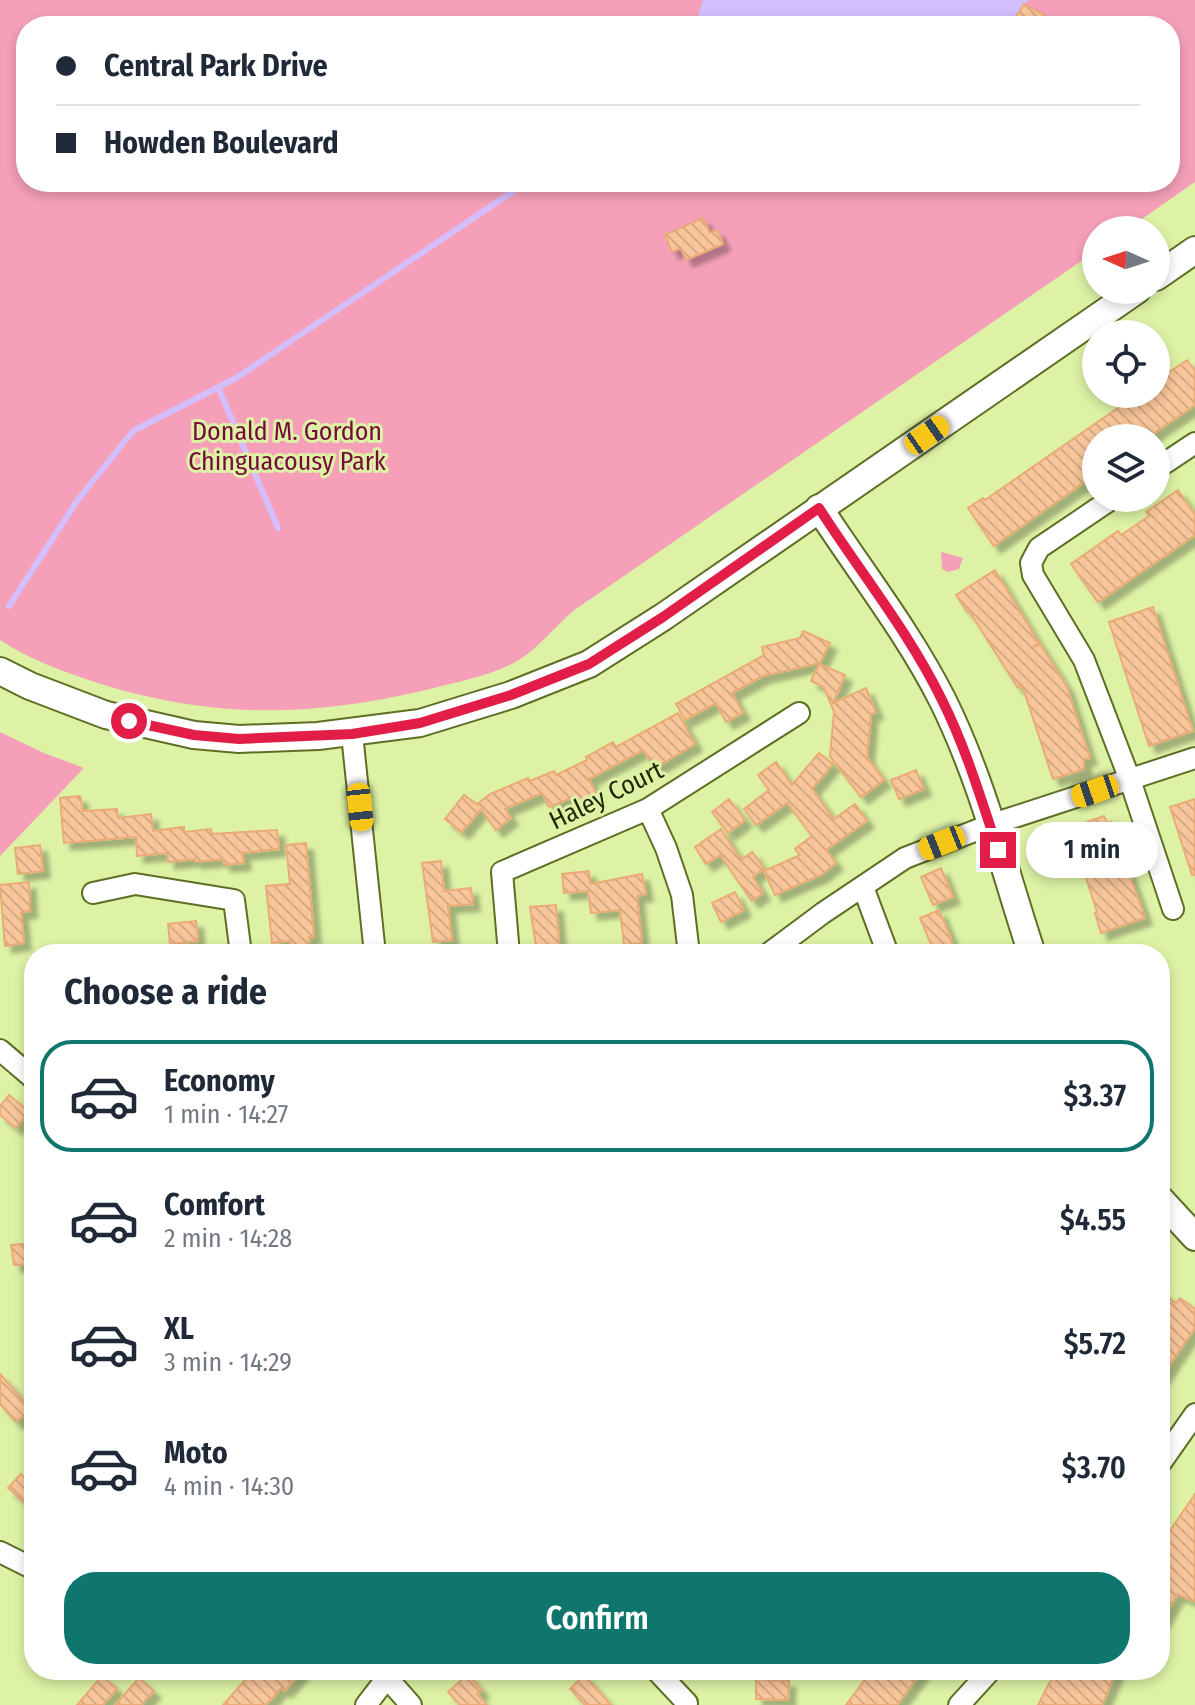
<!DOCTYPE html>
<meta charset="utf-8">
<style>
body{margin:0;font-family:"Fira Sans Condensed",sans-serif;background:#f6f6f7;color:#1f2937;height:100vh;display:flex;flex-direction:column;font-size:30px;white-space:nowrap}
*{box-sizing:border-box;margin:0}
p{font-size:26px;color:#747a83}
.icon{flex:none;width:44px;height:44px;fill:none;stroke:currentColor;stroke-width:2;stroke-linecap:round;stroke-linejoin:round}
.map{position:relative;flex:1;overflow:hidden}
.panel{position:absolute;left:24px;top:944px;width:1146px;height:736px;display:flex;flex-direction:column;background:#fff;border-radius:32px;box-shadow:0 4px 12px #0003}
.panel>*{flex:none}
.top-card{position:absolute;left:16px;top:16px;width:1164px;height:176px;border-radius:32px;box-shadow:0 4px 12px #0003;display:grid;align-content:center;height:176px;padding:0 40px;background:#fff}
.needle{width:52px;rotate:273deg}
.controls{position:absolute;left:1082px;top:216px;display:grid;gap:16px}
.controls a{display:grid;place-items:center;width:88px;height:88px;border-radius:50%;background:#fff;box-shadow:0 4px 12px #0003;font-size:40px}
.end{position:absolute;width:36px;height:36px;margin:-18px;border:10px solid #e11d48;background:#fff;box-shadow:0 0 0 4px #fff}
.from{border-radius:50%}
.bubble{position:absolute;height:56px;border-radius:28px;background:#fff;box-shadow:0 4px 12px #0003;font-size:26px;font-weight:600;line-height:56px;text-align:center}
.car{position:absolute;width:24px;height:48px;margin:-24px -12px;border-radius:10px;box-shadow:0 0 6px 2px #0007;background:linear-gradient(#f5c518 24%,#345 0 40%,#f5c518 0 76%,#345 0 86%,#f5c518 0)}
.top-card b{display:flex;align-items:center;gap:28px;height:76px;font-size:30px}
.top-card b+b{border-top:2px solid #e0e1e3}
.top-card i{width:20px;height:20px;background:#1f2937}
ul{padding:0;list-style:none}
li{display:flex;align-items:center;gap:24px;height:112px;margin:0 16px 12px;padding:0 24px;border:4px solid transparent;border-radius:32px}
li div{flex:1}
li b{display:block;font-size:30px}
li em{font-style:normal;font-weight:600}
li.active{border-color:#0f766e}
li>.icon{width:72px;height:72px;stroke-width:1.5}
h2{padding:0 40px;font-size:36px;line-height:96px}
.primary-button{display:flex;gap:16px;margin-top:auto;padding:16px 40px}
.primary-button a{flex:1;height:92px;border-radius:32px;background:#0f766e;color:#fff;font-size:32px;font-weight:600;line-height:92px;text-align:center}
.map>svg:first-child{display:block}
.green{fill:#f5a0b8;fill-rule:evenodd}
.water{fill:#d5befd}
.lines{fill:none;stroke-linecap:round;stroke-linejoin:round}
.stream{stroke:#d5befd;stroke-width:6}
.building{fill:url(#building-back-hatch);stroke:#eaab75;stroke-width:2;filter:url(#shadow)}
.minor-casing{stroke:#5e6f25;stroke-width:24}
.tertiary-casing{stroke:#5e6f25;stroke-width:30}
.minor{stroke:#fff;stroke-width:20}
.tertiary{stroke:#fff;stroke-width:26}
.route{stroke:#e11d48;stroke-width:10}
.labels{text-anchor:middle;stroke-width:6;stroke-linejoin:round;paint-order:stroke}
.park-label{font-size:26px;fill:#770a3c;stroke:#ddf2a5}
.street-label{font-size:26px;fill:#202808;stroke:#ddf2a5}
</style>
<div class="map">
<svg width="1195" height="1705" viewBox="0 0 1195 1705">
<defs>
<pattern id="building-back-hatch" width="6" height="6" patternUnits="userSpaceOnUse" patternTransform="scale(2)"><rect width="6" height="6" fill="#f9c69b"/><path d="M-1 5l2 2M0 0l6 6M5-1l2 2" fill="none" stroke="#d5aa84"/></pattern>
<filter id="shadow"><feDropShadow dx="7" dy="7" stdDeviation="2" flood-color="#0004"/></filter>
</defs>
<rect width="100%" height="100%" fill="#ddf2a5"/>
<!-- green -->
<path class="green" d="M0,0H1195V182L1126,230H1096V251L573,611C557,625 536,650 519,660C491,676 456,682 426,690C311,717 214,719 101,684C67,673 30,660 0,640ZM26,26H1170V182H26Z
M941,552L963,558L959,569L948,572L942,569Z
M0,732L44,753L84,768L0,856Z"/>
<!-- water -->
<path class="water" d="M703,0H1028L1013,26H695Z"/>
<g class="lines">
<!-- stream -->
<path class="stream" d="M218,387L278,528
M9,606L77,501L133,431L236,378L527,182"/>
</g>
<!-- building -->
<path class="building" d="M1024,4L1037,11L1062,26H1010Z
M703,218L710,233L717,230L723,244L686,260L681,248L672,252L665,235Z
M1187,360L1195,371V405L1147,438H1096V474L994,546L968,508L983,498L985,500L1138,394H1156V381Z
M1178,490L1195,515V535L1098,602L1071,564L1118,531L1121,535L1149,516L1146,512Z
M995,570L1039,643L1033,647L1040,644L1067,687L1090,758L1084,759V769L1053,779L1022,685L1018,688L969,611L967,612L956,595Z
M1153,607L1193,731L1149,746L1109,622Z
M803,631L830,643L820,663L763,676L732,693L743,713L726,722L716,703L685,720L676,704L764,655L762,647L800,638Z
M819,664L845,675L833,703L866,688L876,712L871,714L867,757L884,780L861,797L830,756L834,712L824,687L811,681Z
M678,713L695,744L655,768L643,750L589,779L597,795L577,805L573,797L549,807L542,793L505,809L511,818L496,830L481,809L462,832L445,819L464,795L479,806L477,804L490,794L528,778L530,781L554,771L556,775L587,760L586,757L613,742L616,747Z
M819,753L833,764L812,789L834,819L855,804L867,821L826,850L836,863L821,875L775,895L764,871L800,855L795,849L812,836L787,803L756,825L744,809L769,790L758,775L776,762L792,785Z
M916,770L924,789L899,799L891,780Z
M80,796L83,811L117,809L118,818L151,814L153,831L184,827V832L211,829L212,834L277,830L279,849L242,853L244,863L224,865L223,859L195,862V859L168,862L167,853L137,856L136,837L64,843L60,798Z
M729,799L745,820L728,833L712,812Z
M1195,799V875H1192L1170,807Z
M1104,816L1107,823L1111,822L1145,918L1101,933L1095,913L1097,912L1070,828Z
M721,829L741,860L752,852L764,868L753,877L763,893L752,901L720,855L706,864L695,847Z
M306,843L314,937H309L311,954H291L290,941L272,943L266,886L290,884L286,845Z
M40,845L43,871L18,874L15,848Z
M441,861L444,891L471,888L473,904L448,906L452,940L433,942L422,863Z
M941,868L953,897L933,905L921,877Z
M589,871L590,884L642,874L646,894L637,896L642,943L624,945L620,910L591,913L588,891L564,893L562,874Z
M29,882L30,911L21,912L24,943L5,946L0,885Z
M735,892L744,910L721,922L712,903Z
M556,905L560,954L537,953L530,907Z
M939,910L950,936L955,954H935L920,918Z
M196,921L198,941L170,944L168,924Z
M9,1095L29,1112L16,1128L0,1115V1106Z
M34,1243V1264L14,1265L11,1245Z
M1160,1291L1176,1303L1180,1298L1195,1309V1328L1160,1380Z
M0,1374L31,1409L16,1422L0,1404Z
M21,1474L34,1486V1511L8,1488Z
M1195,1494V1602L1178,1594L1160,1624V1536L1165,1538Z
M261,1670H303L285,1691L281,1688L266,1705H223L251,1673L255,1676Z
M872,1670H923L897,1705H846Z
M1056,1670H1117L1102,1705H1038Z
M468,1674L482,1690L477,1694L487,1705H460L448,1692Z
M584,1675L611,1705H585L570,1689Z
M102,1676L117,1689L103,1705H77Z
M139,1678L154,1691L141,1705H115Z
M756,1679L789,1681L788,1700L756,1699Z"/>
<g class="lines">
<defs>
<path id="minor" d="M1156,469L1195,443
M1113,498L1039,548L1031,563L1033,575L1084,660L1130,780L1173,909
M352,734L375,954
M648,809L666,848L682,895L689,954
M863,887L888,954
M93,893L135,884L234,900L241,954
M509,954L502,872L648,809L799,713
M768,954L823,913L905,858L990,825L1195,758
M0,1050L34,1079
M1160,1464L1195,1414
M0,1552L34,1569
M656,1670L687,1703
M388,1679L411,1705
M366,1705L393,1670
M959,1705L991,1670"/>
<path id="tertiary" d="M1156,277L1195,250
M819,508C860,571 908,632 942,699C982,779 1004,869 1032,954
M0,671L30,686L106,715L194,735L239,739L318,736L420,723L511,695L589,664L663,617L1137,290
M1160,1199L1195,1237"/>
</defs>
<!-- minor casing -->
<use href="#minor" class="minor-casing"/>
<!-- tertiary casing -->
<use href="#tertiary" class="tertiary-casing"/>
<!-- minor -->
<use href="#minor" class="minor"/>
<!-- tertiary -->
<use href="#tertiary" class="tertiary"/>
</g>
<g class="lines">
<!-- route -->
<path class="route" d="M129,721L194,735L239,739L352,734L420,723L511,695L589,664L663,617L819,508C860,572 909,632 942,700C966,748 981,799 998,850"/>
</g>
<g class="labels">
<!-- park labels -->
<g class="park-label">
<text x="287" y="440">Donald M. Gordon<tspan x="287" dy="30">Chinguacousy Park</tspan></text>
</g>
<!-- street labels -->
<g class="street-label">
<text transform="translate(606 795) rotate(-26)" y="9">Haley Court</text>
</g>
</g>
</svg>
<div class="controls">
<a><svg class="needle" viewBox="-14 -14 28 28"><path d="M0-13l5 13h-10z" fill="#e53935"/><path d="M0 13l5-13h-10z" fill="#747a83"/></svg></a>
<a><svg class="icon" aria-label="locate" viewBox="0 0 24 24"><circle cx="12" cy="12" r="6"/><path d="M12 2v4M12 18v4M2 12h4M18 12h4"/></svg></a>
<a><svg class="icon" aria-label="layers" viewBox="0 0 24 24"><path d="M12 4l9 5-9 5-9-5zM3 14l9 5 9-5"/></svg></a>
</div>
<i class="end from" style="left:129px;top:721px"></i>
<i class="end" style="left:998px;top:850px"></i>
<div class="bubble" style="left:1026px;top:822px;width:132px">1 min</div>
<i class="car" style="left:927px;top:435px;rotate:55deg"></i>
<i class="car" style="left:1095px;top:791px;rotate:251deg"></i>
<i class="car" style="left:360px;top:807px;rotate:174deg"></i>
<i class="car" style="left:942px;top:843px;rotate:248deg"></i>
<div class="top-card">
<b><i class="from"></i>Central Park Drive</b>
<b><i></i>Howden Boulevard</b>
</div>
<section class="panel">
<h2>Choose a ride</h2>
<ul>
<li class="active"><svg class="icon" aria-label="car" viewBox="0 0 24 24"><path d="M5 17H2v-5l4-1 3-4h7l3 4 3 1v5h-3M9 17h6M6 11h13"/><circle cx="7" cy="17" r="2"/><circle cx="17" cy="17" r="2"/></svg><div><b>Economy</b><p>1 min · 14:27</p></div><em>$3.37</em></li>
<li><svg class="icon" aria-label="car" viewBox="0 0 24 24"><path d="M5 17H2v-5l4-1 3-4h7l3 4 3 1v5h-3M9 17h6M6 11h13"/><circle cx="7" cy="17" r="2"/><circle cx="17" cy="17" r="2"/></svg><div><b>Comfort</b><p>2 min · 14:28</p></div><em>$4.55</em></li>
<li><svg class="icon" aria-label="car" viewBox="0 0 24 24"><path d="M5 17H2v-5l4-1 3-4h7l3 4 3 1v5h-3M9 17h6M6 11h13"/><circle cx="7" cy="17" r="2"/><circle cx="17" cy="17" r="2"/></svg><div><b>XL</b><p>3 min · 14:29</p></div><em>$5.72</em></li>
<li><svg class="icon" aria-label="car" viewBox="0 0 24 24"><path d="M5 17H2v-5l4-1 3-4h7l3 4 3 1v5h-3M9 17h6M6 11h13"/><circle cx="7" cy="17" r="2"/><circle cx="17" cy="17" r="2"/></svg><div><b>Moto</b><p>4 min · 14:30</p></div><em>$3.70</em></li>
</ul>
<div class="primary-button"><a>Confirm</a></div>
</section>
</div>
